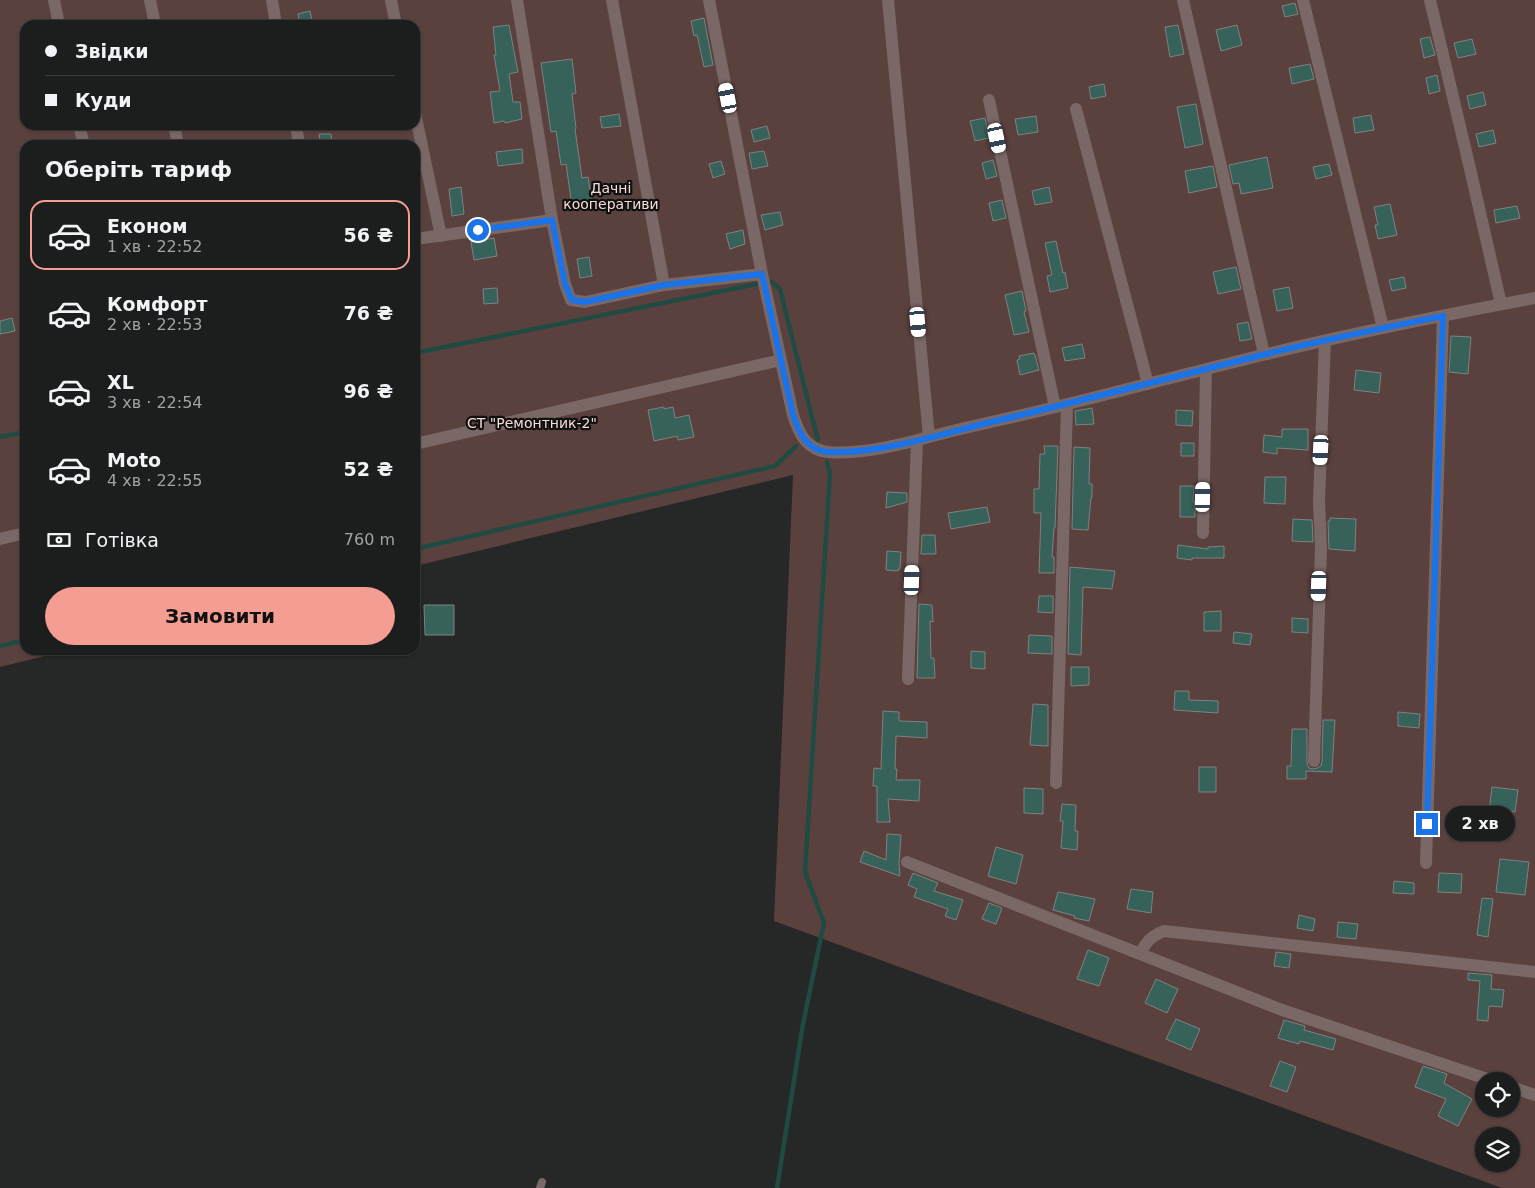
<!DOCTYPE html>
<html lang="uk">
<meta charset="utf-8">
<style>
body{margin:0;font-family:"DejaVu Sans",sans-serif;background:#252726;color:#f1f3f6;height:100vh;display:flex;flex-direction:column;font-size:19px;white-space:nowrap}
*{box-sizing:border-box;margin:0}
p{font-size:16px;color:#a0a2a4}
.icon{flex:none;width:28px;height:28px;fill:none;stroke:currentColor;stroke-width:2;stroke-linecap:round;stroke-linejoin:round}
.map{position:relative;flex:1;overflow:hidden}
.details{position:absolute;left:20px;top:140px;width:400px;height:515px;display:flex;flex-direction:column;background:#1c1e1d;border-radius:15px;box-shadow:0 1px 4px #0004,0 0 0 1px #3a3c3b}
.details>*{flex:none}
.guide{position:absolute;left:20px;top:20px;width:400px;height:110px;border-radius:15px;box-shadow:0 1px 4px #0004,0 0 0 1px #3a3c3b;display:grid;align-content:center;height:110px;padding:0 25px;background:#1c1e1d}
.buttons{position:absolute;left:1475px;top:1072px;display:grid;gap:10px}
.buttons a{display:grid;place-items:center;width:45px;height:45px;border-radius:50%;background:#1c1e1d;box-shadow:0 1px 4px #0004,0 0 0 1px #3a3c3b;font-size:25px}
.end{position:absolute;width:22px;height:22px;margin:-11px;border:6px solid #1a73e8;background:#fff;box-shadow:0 0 0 2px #fff}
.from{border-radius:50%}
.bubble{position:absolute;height:35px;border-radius:18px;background:#1c1e1d;box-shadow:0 1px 4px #0004,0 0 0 1px #3a3c3b;font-size:16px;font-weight:600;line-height:35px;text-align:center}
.car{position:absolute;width:15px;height:30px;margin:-15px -8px;border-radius:6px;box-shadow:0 0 4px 1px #0007;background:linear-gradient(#fff 24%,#345 0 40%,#fff 0 76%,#345 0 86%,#fff 0)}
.guide b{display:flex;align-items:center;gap:18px;height:48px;font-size:19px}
.guide b+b{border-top:1px solid #3a3c3b}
.guide i{width:12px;height:12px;background:#f1f3f6}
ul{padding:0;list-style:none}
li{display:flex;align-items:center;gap:15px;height:70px;margin:0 10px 8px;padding:0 15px;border:2px solid transparent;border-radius:15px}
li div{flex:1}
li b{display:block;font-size:19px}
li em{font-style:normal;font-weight:600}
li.active{border-color:#f59c93}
li>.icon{width:45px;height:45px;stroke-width:1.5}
h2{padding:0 25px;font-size:22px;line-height:60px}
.pay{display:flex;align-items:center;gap:12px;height:55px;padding:0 25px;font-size:19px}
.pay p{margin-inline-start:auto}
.primary-button{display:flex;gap:10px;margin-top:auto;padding:10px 25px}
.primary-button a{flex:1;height:58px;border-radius:30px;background:#f59c93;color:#111;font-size:20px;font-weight:600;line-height:58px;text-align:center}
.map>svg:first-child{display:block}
.green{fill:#5a413e;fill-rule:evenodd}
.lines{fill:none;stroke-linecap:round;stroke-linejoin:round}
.stream{stroke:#1f4b43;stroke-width:4.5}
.building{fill:#376259;stroke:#7e8281}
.lane{stroke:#796865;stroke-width:8}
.street{stroke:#796865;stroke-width:12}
.route{stroke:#1a73e8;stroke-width:6}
.labels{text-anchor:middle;stroke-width:4.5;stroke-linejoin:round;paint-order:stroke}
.park-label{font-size:14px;fill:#f8dbd8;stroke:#0f1010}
</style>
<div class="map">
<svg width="1535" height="1188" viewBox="0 0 1535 1188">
<rect width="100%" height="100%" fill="#252827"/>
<!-- green -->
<path class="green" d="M0,0H1535V1188H1502L774,921L793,475L415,566V145H25V650H69L0,667ZM25,25H415V125H25ZM1484,1081H1511V1109H1484ZM1484,1136H1511V1164H1484Z"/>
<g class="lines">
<!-- stream -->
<path class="stream" d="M772,282L780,289L815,429L818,439
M415,353L757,284
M0,437L25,432
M415,549L775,466L796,446
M0,646L25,640
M777,1188L803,1024L824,923L805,872L830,474L827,462"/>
</g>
<!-- building -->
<path class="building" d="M1295,3L1298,14L1285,17L1282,6Z
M310,11L313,25H300L298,14Z
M704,18L713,65L704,67L697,35L694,36L691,21Z
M509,25L518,72L509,74L513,102H520L522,119L505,123L504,121L494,123L490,92L500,91L494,55H496L493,27Z
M1178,25L1184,54L1170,57L1165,27Z
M1237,25L1242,45L1221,51L1216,30Z
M1430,37L1435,55L1424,58L1420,39Z
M1472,39L1476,54L1458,58L1454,43Z
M572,59L576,93L572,94L576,128L575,129L582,178L588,177L592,203L572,206L566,164L561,165L556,131L551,132L541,63Z
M1310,64L1314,79L1292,84L1289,68Z
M1437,75L1440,91L1429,94L1426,78Z
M1104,84L1106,96L1091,99L1089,87Z
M1483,92L1486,105L1470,109L1467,96Z
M1196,104L1203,144L1185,148L1177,107Z
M619,114L621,126L602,128L600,117Z
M1371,115L1374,130L1355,133L1353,118Z
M1036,116L1038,132L1018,135L1015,119Z
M985,118L989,138L975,141L970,121Z
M767,126L770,138L754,142L751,130Z
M1493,130L1496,143L1479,147L1476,134Z
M319,134H331L332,144L321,145Z
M522,149L523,163L498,166L496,152Z
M764,151L768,166L752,169L749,153Z
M1267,157L1273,188L1241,194L1239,183L1233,184L1229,165Z
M993,160L997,176L986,179L982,163Z
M721,161L725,174L713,178L709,164Z
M1329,164L1332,175L1316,179L1313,167Z
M1213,166L1217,187L1189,193L1185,171Z
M461,187L464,214L452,216L449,189Z
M1049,187L1052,202L1035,205L1032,191Z
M1002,200L1006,218L993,221L989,203Z
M1390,204L1397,235L1378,239L1375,225H1378L1374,207Z
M1517,206L1520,218L1496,223L1494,210Z
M780,212L783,225L765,230L761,215Z
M743,230L745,244L730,249L726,234Z
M494,238L497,256L474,260L471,242Z
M1056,241L1063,273L1065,272L1068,288L1050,292L1047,276L1052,275L1045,243Z
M589,257L592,276L580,278L577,259Z
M1236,267L1241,289L1218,294L1213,272Z
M1404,277L1406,288L1392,291L1389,280Z
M1289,287L1293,308L1277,311L1273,290Z
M497,288L498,303L484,304L483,289Z
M1022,291L1026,311L1024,312L1029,332L1014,335L1005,295Z
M12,318L15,331L0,334V321Z
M1248,322L1252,339L1240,341L1237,324Z
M1451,336L1471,337L1468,374L1449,372Z
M1082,344L1085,358L1065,361L1062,348Z
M1034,353V355H1035L1039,370L1020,375L1017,360L1020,359L1019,356Z
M1356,370L1381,373L1379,393L1354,390Z
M664,407V409L673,407L675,418L689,415L694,437L678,440L677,436L654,441L648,410Z
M1092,408L1094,424L1076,425L1075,411Z
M1176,410L1193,411L1192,426L1176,425Z
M1282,429H1308V450L1277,448V454L1263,452L1264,435L1282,437Z
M1181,443H1194V456H1181Z
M1044,446H1058L1055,528H1054L1052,557H1054V573H1039L1041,513H1034V489H1039L1040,454H1045Z
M1074,447L1090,448L1089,484H1092V498H1091L1088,530L1072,529Z
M1265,477H1286L1285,504L1264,503Z
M1180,486H1194L1193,502H1195V517H1180Z
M887,492L907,493V502L886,508Z
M987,507L990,522L951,529L948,513Z
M1330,518L1356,519L1355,551L1329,549L1328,521H1330Z
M1293,519L1312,520L1313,542L1292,541Z
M922,535H935L936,554H921Z
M1178,545L1208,549V547L1224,546V558H1192V560L1177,558Z
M887,551L901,552L900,569H898V571L886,570Z
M1070,567L1115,571L1112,589L1083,587L1081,655L1068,654Z
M1039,596H1053V613L1038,612Z
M919,604L932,605L933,622L930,621L931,658H934L935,678H917Z
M424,605H454V635H425Z
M1221,611V631H1204V612Z
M1292,618L1308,619V633L1292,632Z
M1234,632L1252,634L1250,645L1233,643Z
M1029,635L1052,636V654L1028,653Z
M971,651L985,652V669L971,668Z
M1071,667H1089V685L1071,686Z
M1175,691H1189V700L1218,701V713L1174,710Z
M1033,704L1048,705V746L1030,745Z
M883,711L899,712V721L927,722V738L896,736L895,769H897L896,780H920L919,801L888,799L890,822H877V786H873L874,768L881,769Z
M1398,712L1420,714L1419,728L1398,726Z
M1323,720H1335L1332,772L1306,771V779H1287V766H1291L1292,729H1307V764L1309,768L1313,769L1317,768L1321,766L1322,761Z
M1199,767H1216V792H1199Z
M1492,787L1518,790L1515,812L1512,811L1511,823L1488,821Z
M1024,788L1043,789V814L1024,813Z
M1062,804L1076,805L1075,831H1078L1077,850L1061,848L1063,821H1060Z
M887,834L901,835L899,863L900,876L860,862L864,851L886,860Z
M996,847L1023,855L1016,884L988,876Z
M1500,859L1529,862L1525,895L1496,892Z
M913,873L938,883L934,891L963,900L956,920L945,916L948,909L914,897L917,889L908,885Z
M1439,873L1462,874L1461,893L1438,892Z
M1394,881L1414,883V894L1393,893Z
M1131,889L1153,892L1151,913L1127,909Z
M1058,892L1095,899L1089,921L1074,918L1075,916L1053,910Z
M1482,898L1493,899L1488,937L1477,935Z
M989,903L1002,908L996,924L982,919Z
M1299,915L1315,919L1313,931L1297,928Z
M1338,922L1358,924L1356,939L1337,937Z
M1088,950L1109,958L1099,986L1077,979Z
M1276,952L1291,954L1289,968L1274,966Z
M1468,973L1492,975L1491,989L1504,990L1502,1007L1489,1006L1488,1021L1477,1020L1480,981L1468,980Z
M1156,979L1178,989L1167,1013L1145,1003Z
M1176,1019L1200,1029L1191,1050L1166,1039Z
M1284,1020L1305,1026L1304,1030L1336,1039L1333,1050L1300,1041L1299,1044L1278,1038Z
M1280,1061L1296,1067L1287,1092L1270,1086Z
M1423,1066L1447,1074L1444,1083L1472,1099L1458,1126L1438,1116L1446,1099L1415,1087Z"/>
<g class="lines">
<!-- lane -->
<path class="lane" d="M540,1188L542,1182"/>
<!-- street -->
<path class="street" d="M54,0L59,25
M150,0L155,25
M272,0L276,25
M391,0L396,25
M517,0L552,220L565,284L571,300L585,302L664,285
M612,0L664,285L762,274L793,415C799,434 807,450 828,452C858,455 900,445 929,437C965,427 1002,420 1039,411C1114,393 1188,373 1263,355C1353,333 1444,315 1535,298
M709,0L762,274
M888,0L929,437
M1183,0L1264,354
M1303,0L1383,328
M1430,0L1471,173L1501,304
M989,100L1055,407
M1076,109L1148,384
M415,113L441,236
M79,125L84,145
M174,125L178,145
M296,125L299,145
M415,239L552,220
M415,444L781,360
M1203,533L1206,369
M0,539L25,533
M908,679L917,441
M1314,761L1321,548L1319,501L1325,341
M1056,783L1067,405
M907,862L1282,1010L1493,1081
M1426,863L1443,316
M1140,954C1146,942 1151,936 1164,931L1535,972
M1511,1087L1535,1095"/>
</g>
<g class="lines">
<!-- route -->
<path class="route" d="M478,230L552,220L565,284L572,300L585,302L664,285L762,274L793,415C798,429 804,445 819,450C826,453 834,452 842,452C886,451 939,435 983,424C1076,402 1169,378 1262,355C1322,340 1383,328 1443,316L1427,824"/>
</g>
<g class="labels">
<!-- park labels -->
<g class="park-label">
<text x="611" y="193">Дачні<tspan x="611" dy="16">кооперативи</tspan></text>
<text x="532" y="428">СТ "Ремонтник-2"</text>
</g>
</g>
</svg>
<div class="buttons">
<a><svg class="icon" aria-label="locate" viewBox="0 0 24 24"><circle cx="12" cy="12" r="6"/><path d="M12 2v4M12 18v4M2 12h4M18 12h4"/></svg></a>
<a><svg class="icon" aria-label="layers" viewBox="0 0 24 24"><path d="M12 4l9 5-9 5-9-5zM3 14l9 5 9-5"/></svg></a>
</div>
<i class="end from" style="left:478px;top:230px"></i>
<i class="end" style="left:1427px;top:824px"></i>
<div class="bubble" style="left:1445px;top:806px;width:70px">2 хв</div>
<i class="car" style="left:728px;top:98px;rotate:349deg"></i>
<i class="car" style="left:997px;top:138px;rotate:168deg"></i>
<i class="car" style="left:918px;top:322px;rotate:175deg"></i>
<i class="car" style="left:1321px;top:450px;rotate:183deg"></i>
<i class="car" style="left:1203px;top:497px;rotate:1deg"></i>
<i class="car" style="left:912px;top:580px;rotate:2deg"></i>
<i class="car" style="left:1319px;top:586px;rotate:182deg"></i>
<div class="guide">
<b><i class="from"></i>Звідки</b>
<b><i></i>Куди</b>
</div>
<section class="details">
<h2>Оберіть тариф</h2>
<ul>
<li class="active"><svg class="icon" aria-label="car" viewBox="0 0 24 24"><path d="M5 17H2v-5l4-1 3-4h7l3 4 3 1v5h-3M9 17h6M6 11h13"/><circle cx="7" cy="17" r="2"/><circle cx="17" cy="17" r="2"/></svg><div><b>Економ</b><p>1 хв · 22:52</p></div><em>56 ₴</em></li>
<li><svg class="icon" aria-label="car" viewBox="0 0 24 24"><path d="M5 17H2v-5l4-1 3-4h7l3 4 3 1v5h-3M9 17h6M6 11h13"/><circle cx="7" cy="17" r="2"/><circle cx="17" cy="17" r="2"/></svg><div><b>Комфорт</b><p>2 хв · 22:53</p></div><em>76 ₴</em></li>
<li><svg class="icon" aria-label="car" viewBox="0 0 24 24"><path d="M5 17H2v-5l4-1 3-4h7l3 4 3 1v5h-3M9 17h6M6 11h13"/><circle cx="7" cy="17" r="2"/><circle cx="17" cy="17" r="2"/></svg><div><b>XL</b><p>3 хв · 22:54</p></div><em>96 ₴</em></li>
<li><svg class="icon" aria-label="car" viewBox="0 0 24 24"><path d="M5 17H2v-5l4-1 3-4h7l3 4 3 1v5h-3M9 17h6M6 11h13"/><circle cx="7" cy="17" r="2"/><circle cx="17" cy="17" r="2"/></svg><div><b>Moto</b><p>4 хв · 22:55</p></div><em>52 ₴</em></li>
</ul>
<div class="pay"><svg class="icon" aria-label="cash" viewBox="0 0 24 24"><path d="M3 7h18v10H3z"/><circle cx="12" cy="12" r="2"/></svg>Готівка<p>760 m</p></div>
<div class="primary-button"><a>Замовити</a></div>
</section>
</div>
